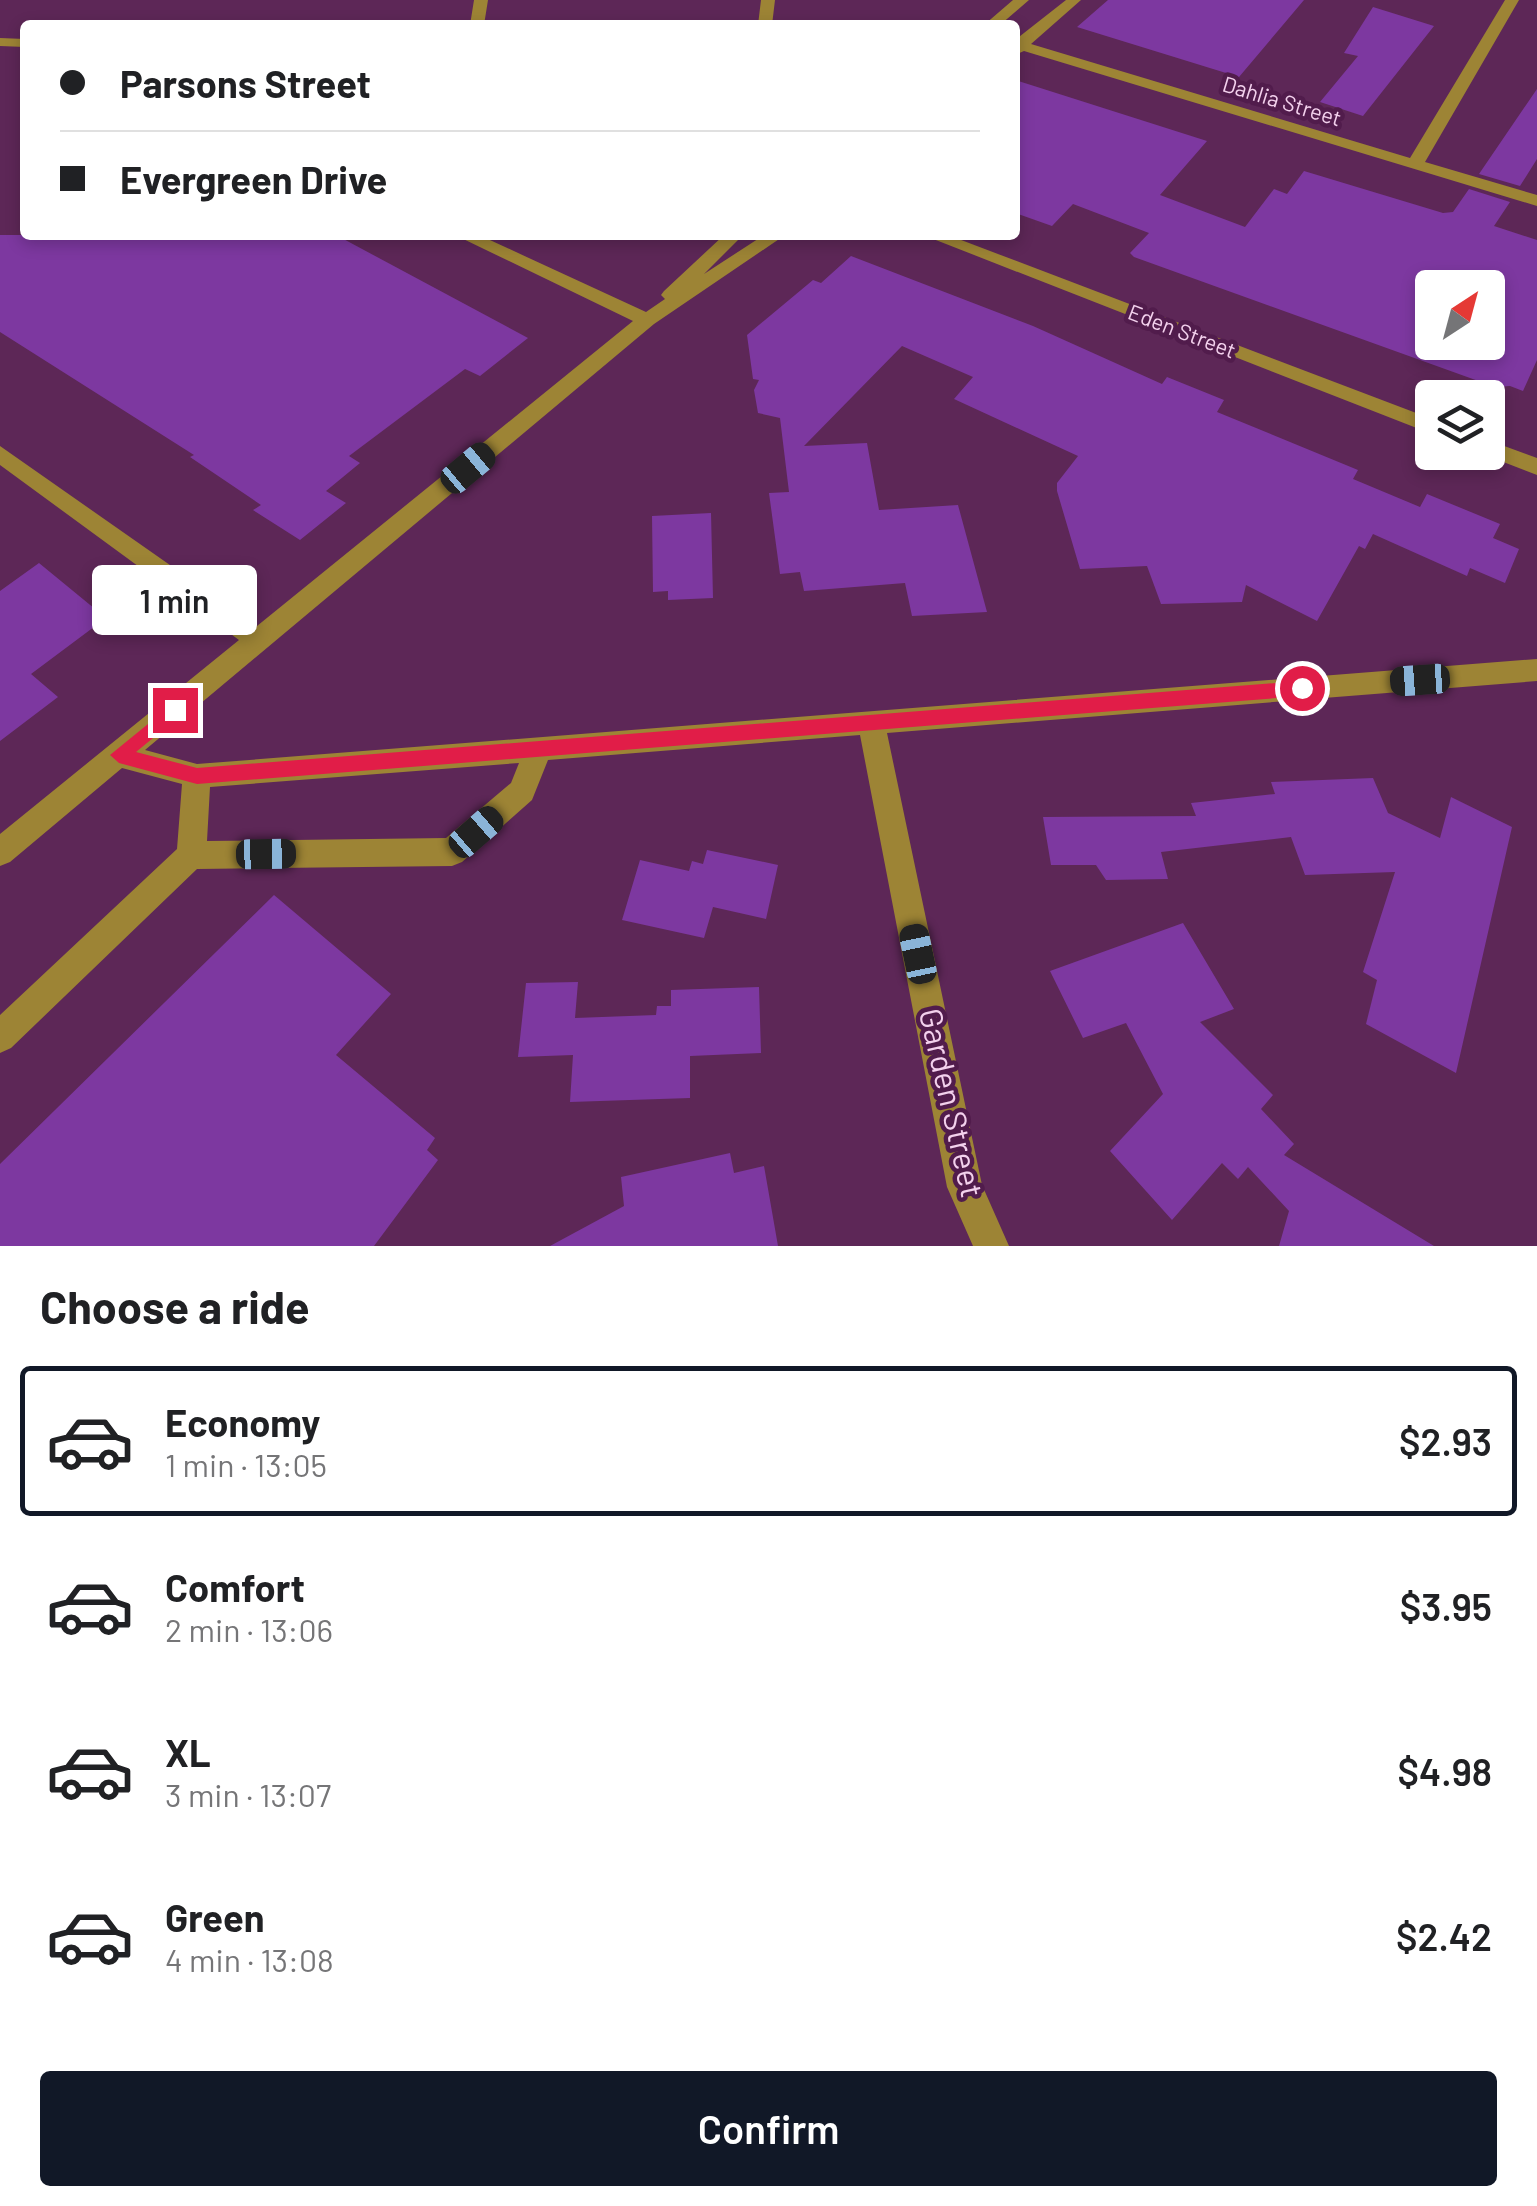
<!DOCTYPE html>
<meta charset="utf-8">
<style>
body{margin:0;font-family:Barlow,sans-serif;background:#f6f6f6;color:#202124;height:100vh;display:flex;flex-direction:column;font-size:38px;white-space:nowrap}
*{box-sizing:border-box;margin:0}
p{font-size:32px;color:#757577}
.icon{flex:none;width:55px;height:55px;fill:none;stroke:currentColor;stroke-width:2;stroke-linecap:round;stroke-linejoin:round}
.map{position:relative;height:1246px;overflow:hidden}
.panel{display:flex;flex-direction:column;background:#fff;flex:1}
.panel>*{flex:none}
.top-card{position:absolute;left:20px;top:20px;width:1000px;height:220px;border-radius:10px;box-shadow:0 5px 15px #0003;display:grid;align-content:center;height:220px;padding:0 40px;background:#fff}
.needle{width:65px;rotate:36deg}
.controls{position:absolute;left:1415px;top:270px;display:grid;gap:20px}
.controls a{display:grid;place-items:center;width:90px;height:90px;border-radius:10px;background:#fff;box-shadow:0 5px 15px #0003;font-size:50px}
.end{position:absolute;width:45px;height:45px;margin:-22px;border:12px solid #e11d48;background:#fff;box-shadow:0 0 0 5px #fff}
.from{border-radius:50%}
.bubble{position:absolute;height:70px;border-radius:10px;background:#fff;box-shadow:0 5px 15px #0003;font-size:32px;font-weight:600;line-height:70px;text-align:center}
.car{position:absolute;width:30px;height:60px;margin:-30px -15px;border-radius:12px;box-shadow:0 0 8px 2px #0007;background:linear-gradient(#222 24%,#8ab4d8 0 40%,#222 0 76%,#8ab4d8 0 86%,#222 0)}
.top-card b{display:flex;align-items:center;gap:35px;height:95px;font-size:38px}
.top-card b+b{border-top:2px solid #e0e0e0}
.top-card i{width:25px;height:25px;background:#202124}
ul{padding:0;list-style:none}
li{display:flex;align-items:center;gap:30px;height:150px;margin:0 20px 15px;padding:0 20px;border:5px solid transparent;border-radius:10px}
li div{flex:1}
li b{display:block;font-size:38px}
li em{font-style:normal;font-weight:600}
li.on{border-color:#111827}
li>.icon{width:90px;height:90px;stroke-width:1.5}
h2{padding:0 40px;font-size:45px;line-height:120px}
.button{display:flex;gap:20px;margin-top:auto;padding:20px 40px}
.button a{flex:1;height:115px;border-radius:10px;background:#111827;color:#fff;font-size:40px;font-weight:600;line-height:115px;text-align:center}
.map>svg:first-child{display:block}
.building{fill:#7d38a0;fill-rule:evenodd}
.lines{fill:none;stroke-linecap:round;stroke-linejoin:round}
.minor{fill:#9d8435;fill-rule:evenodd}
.route{fill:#e11d48}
.labels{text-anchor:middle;stroke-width:9;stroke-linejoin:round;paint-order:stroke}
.far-street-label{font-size:22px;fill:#f3d1ed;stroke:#511c4c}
.near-street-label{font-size:32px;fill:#f3d1ed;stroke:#511c4c}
</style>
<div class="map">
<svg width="1537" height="1246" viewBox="0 0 1537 1246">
<rect width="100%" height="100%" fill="#5d2757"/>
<!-- building -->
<path class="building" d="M1108,0H1304L1239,77L1077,27Z
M1373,7L1434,26L1363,116L1320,102L1358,56L1344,53Z
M1015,80L1207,141L1160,195L1245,227L1274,189L1287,194L1304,171L1443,213L1453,212L1469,189L1510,202L1494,226L1537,240V360L1523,391L1510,386L1495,387L1134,257L1130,253L1149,233L1073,204L1052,226L1015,213ZM1432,288H1488V342H1432Z
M1537,89V159L1520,186L1479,174Z
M0,235H336L528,338L480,376L465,369L349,456L360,463L326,491L346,503L300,540L253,510L261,505L190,457L194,455L0,332Z
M851,256L1033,326L1162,384L1167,377L1224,400L1217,412L1358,470L1353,479L1420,507L1427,494L1500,524L1493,538L1519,549L1505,583L1470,568L1467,576L1373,534L1365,549L1359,546L1317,621L1246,585L1242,602L1161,604L1147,566L1080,569L1057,491V483L1078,456L954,399L973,377L902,346L804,446L867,443L879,510L958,505L987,612L912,616L905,583L804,591L800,572L780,574L769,493L789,492L780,418L758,413L754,390L759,380L753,379L747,335L813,280L821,283Z
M711,513L713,598L668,600V591L653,592L652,516Z
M39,563L106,618L31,674L58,697L0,741V591Z
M1373,778L1388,813L1440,838L1451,797L1512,827L1456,1073L1366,1024L1377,980L1363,972L1395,872L1305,875L1291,837L1161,852L1168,879L1106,880L1096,865H1051L1043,817L1196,816L1191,803L1275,794L1271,782Z
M707,850L778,865L766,919L713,907L704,938L622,920L640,860L689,871L692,861L703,864Z
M274,895L391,994L336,1055L435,1138L427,1150L438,1160L374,1246H0V1164Z
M1183,923L1234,1009L1200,1022L1273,1095L1261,1109L1294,1144L1284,1155L1434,1246H1279L1289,1211L1248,1167L1238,1179L1222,1163L1172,1220L1110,1151L1163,1094L1126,1023L1083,1038L1050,971Z
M578,982L575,1018L656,1015L657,1006H671V990L759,987L761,1053L690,1056V1098L570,1102L573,1055L518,1057L526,983Z
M730,1153L734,1173L764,1166L778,1246H550L624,1206L621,1177Z"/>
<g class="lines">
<!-- minor -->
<path class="minor" d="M474,0H488L484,25H470Z
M761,0H775L772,25H758Z
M1013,0H1029L1000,25H984Z
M1066,0H1081L1031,44L1410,158L1505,0H1519L1425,162L1537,195V206L1024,51L1015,55V40Z
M0,38L25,39V47L0,46Z
M455,235H479L646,312L665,299L661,295L664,291L724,235H743L704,274L764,235H785L654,324L145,750L197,764L1537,659V681L887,733L982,1185L1009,1246H973L947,1187L860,735L548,760L532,800L462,862L452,866L197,869L11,1048L0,1053V1015L177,849L182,784L122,768L10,862L0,866V834L239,640L0,465V446L257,626L633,321ZM519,763L511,783L446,838L207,841L210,787Z
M923,235H948L1432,419V434Z
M1488,440L1537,458V475L1480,453L1488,452Z"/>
</g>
<!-- route -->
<path class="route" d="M1302,681L1310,688L1302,696L197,784L119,763L110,755L175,702L184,710L181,715L136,752L197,768Z"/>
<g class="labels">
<!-- far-street labels -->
<g class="far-street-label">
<text transform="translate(1282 101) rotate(17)" y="8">Dahlia Street</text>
<text transform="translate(1182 331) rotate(21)" y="8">Eden Street</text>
</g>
<!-- near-street labels -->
<g class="near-street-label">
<text transform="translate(951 1103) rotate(77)" y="11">Garden Street</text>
</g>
</g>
</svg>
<div class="controls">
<a><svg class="needle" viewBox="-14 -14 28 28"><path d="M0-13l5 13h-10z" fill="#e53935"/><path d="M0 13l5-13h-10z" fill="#757577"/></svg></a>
<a><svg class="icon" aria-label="layers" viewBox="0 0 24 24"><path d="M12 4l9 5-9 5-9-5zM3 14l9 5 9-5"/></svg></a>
</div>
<i class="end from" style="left:1302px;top:688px"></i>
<i class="end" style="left:175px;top:710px"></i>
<div class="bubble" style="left:92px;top:565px;width:165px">1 min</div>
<i class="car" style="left:468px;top:468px;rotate:50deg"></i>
<i class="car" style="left:1420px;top:680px;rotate:266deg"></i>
<i class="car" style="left:476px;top:832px;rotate:49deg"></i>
<i class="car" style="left:266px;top:854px;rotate:89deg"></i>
<i class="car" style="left:918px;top:954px;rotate:348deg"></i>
<div class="top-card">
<b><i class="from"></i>Parsons Street</b>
<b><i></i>Evergreen Drive</b>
</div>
</div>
<section class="panel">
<h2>Choose a ride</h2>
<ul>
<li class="on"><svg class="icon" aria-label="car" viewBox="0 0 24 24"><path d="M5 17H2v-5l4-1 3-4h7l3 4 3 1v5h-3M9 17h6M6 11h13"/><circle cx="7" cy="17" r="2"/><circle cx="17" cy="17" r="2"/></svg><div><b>Economy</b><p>1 min · 13:05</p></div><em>$2.93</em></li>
<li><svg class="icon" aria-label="car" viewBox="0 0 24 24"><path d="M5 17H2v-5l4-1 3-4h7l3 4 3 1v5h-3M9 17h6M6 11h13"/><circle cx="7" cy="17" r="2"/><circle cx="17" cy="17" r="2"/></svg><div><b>Comfort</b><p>2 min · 13:06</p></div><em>$3.95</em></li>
<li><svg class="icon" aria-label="car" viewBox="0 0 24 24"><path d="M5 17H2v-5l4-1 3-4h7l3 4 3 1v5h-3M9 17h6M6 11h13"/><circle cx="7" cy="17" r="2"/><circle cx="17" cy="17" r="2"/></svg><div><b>XL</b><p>3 min · 13:07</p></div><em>$4.98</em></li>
<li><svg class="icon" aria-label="car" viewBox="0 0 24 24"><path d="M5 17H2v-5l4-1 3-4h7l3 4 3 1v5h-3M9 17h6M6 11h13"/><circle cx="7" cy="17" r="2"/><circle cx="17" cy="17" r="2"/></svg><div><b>Green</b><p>4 min · 13:08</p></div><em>$2.42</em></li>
</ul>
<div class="button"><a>Confirm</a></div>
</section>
